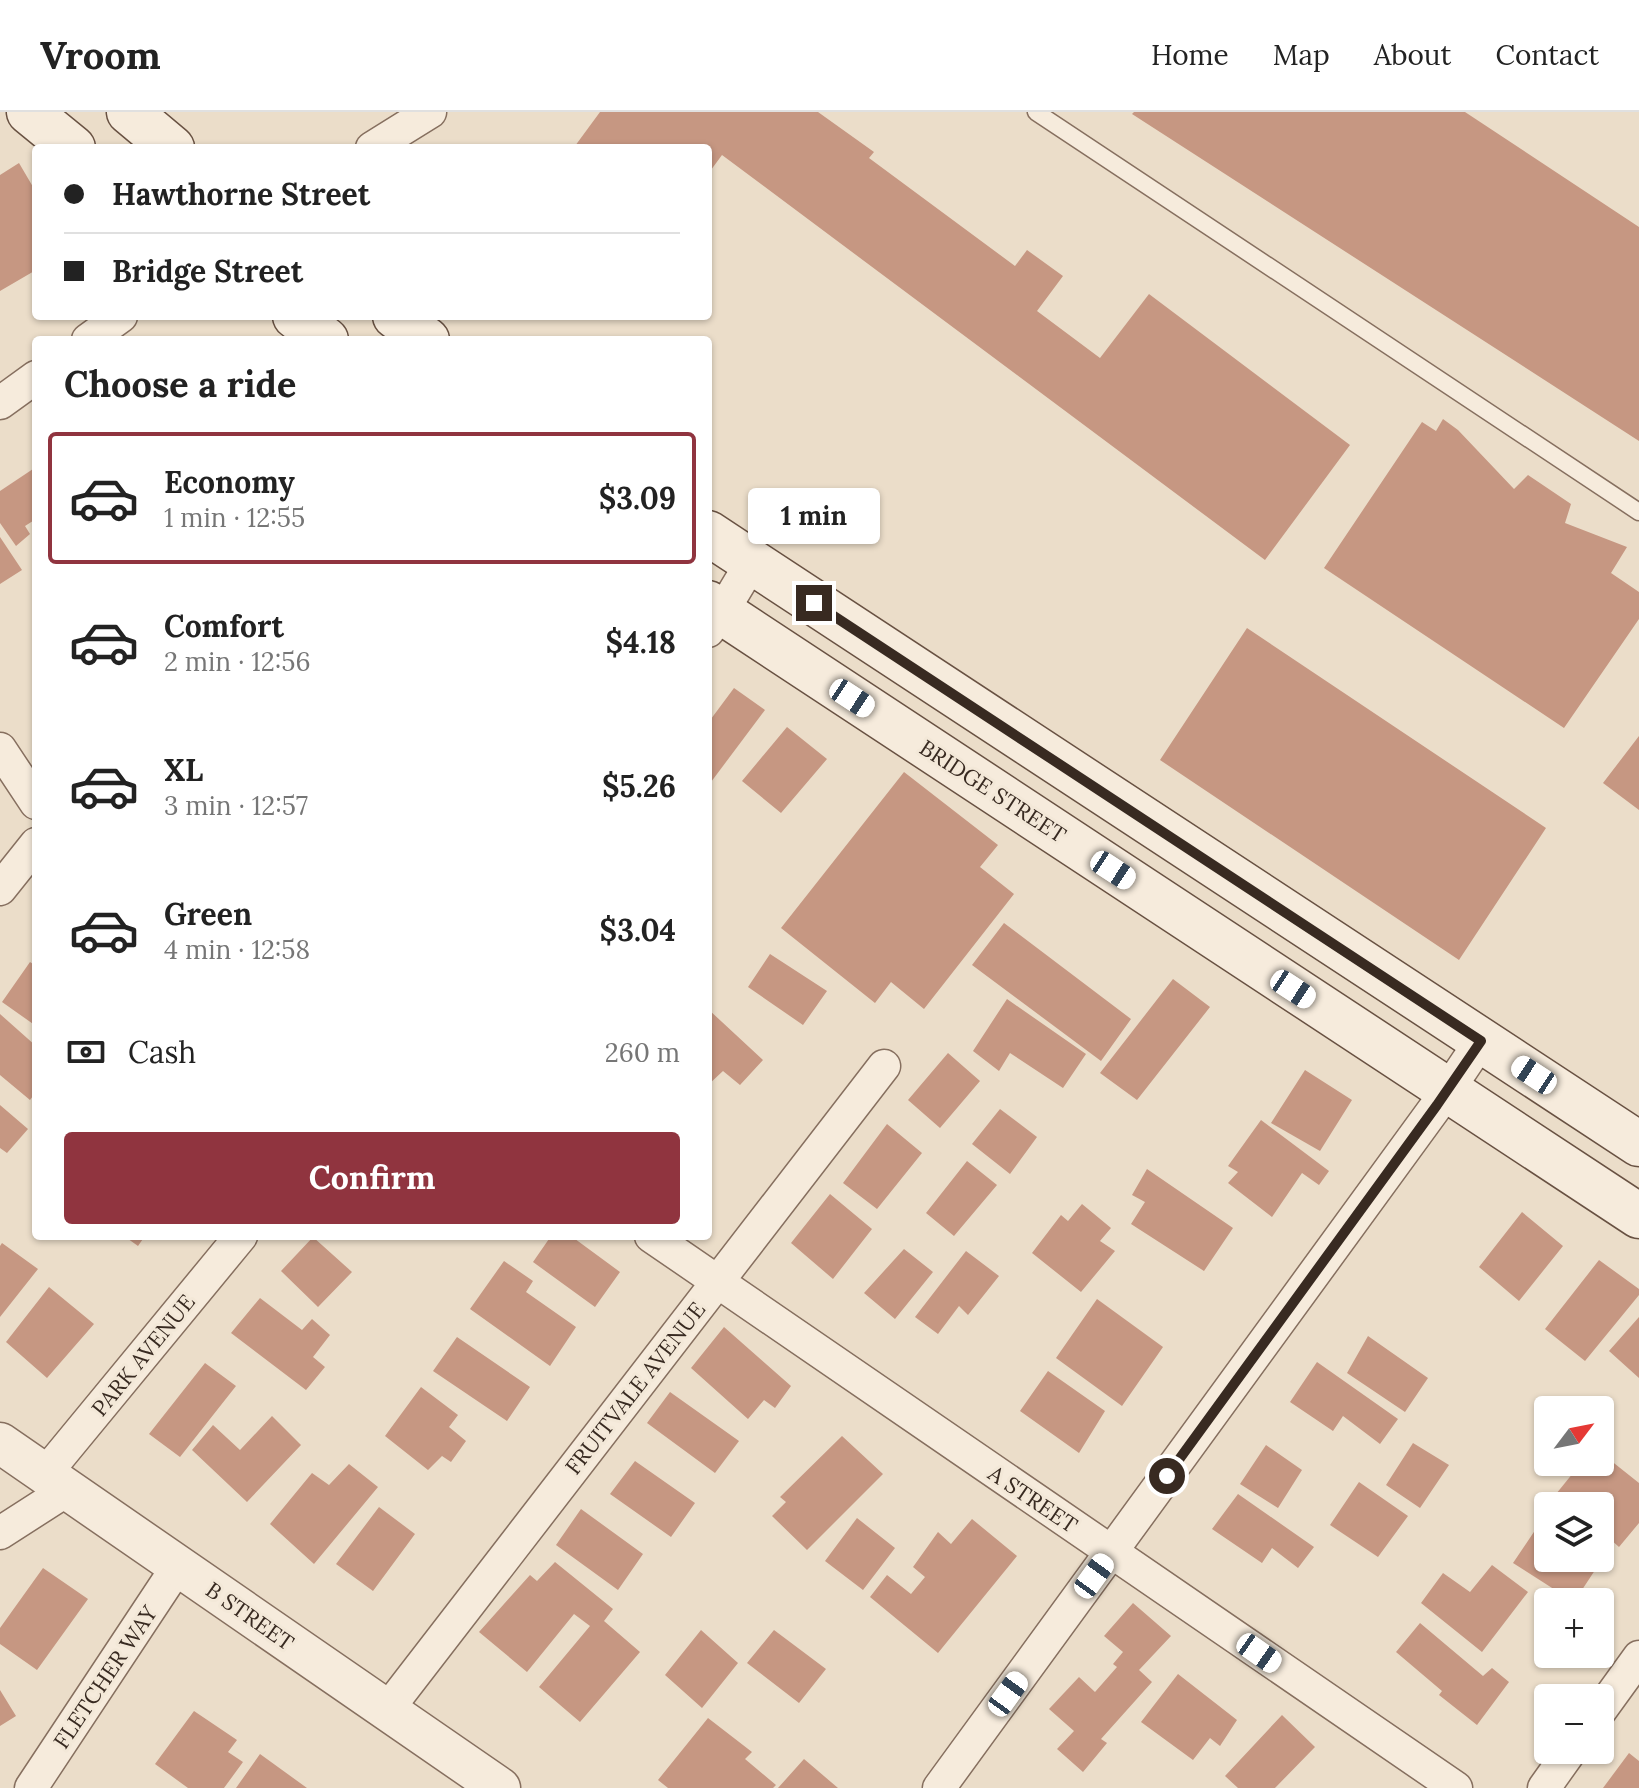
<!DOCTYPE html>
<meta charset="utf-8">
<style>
body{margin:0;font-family:Lora,serif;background:#f6f6f6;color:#222;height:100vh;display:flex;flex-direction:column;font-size:30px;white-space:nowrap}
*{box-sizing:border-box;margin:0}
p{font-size:26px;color:#767676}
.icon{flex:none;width:44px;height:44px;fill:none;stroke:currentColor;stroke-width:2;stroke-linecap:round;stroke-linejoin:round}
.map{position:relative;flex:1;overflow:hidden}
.sheet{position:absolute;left:32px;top:224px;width:680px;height:904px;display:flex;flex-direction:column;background:#fff;border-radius:8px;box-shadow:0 2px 6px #0004}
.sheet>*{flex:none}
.banner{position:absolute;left:32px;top:32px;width:680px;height:176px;border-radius:8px;box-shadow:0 2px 6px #0004;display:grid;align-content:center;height:176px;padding:0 32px;background:#fff}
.needle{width:52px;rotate:58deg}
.fabs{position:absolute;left:1534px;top:1284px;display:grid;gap:16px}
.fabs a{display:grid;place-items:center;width:80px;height:80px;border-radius:8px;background:#fff;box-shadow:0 2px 6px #0004;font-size:40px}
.end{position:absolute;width:36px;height:36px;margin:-18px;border:10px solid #382a21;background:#fff;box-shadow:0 0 0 4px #fff}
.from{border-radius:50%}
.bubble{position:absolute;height:56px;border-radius:8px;background:#fff;box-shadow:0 2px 6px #0004;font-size:26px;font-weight:800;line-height:56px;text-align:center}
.car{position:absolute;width:24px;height:48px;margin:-24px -12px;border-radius:10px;box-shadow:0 0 6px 2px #0007;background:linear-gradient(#fff 24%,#345 0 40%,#fff 0 76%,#345 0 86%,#fff 0)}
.banner b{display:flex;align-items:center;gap:28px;height:76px;font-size:30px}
.banner b+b{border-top:2px solid #e0e0e0}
.banner i{width:20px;height:20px;background:#222}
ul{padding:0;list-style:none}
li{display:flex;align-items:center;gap:24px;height:132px;margin:0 16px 12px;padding:0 16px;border:4px solid transparent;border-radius:8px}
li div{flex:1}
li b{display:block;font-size:30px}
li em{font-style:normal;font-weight:800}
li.on{border-color:#90343f}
li>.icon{width:72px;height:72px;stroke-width:1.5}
h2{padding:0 32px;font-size:36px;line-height:96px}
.pay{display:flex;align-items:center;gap:20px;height:88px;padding:0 32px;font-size:30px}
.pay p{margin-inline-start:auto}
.primary-button{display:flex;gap:16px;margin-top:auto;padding:16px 32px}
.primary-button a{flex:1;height:92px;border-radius:8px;background:#90343f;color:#fff;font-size:32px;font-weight:800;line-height:92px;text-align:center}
header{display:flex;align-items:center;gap:48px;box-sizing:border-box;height:112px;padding:0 40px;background:#fff;border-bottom:2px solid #e0e0e0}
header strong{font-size:38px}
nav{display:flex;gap:44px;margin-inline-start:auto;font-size:28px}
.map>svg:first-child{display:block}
.building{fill:#c69782}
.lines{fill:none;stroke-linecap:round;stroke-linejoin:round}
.service-casing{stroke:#866f5f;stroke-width:19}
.minor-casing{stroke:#866f5f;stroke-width:35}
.tertiary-casing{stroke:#866f5f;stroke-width:43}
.secondary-casing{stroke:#685142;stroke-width:47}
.service{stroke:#f6ebdc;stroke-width:16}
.minor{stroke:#f6ebdc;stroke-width:32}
.tertiary{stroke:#f6ebdc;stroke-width:40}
.secondary{stroke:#f6ebdc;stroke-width:44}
.route{stroke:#382a21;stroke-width:10}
.labels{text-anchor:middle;stroke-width:6;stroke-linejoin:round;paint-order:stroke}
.street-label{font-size:22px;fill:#382a21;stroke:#f3e8d8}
</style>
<header>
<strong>Vroom</strong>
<nav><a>Home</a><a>Map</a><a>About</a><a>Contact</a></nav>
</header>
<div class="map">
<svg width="1639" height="1676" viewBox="0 0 1639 1676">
<rect width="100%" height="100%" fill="#ebddc9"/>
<!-- building -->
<path class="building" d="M600,0H818L874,40L869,46L1015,154L1027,138L1063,164L1037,199L1100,246L1149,182L1350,333L1265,448L722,43L708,62V36H577L575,34Z
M1134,0H1465L1639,115V329L1132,2Z
M19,51L36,80V150L34,151L36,158L0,179V63Z
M1443,307L1458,318L1514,377L1528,363L1571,392L1565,411L1627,435L1611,461L1639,480V507L1564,616L1324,456L1422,310L1436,319Z
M36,355V407L25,414L30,422L16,434L0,411V379Z
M0,425L22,458L0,472Z
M1247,516L1546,716L1459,848L1160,648Z
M734,576L765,598L708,674V611Z
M787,615L827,647L781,701L742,669Z
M1639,624V698L1603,671Z
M904,660L998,733L980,755L1014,782L924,897L891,870L875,891L781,816Z
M1004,811L1131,907L1101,949L972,853Z
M770,842L827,879L803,913L748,875Z
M30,850L36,854V914L2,890Z
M1173,867L1210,895L1137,988L1100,961Z
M1007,887L1086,942L1063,976L1010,941L999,959L973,939Z
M708,897L763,948L740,973L723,959L708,973Z
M0,902L36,934V980L30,988L0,963Z
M948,941L980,969L940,1016L908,988Z
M1305,958L1352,988L1320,1039L1271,1011Z
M0,993L28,1017L7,1041L0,1036Z
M1000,997L1037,1025L1010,1062L972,1032Z
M1261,1008L1329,1059L1319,1073L1302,1061L1272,1105L1228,1071L1238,1060L1228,1054Z
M887,1012L922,1041L877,1097L843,1071Z
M967,1049L997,1073L954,1124L926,1101Z
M1147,1057L1233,1116L1204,1159L1131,1112L1145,1090L1132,1083Z
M830,1082L872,1117L833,1167L791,1131Z
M1082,1092L1111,1116L1100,1129L1115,1139L1081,1180L1032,1141L1061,1103L1068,1109Z
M1522,1100L1563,1134L1519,1189L1479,1155Z
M124,1124H145L138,1134Z
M551,1124H571L620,1160L595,1195L533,1150Z
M313,1125L352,1160L318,1195L281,1159Z
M2,1131L38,1157L0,1205V1134Z
M904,1137L933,1160L895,1207L864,1181Z
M966,1139L999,1164L968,1203L959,1194L938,1222L915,1205Z
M1599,1148L1639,1177V1183L1585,1249L1545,1217Z
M504,1149L533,1169L526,1180L576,1215L550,1254L470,1197Z
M49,1175L94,1212L47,1266L6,1230Z
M260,1186L302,1218L312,1207L330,1223L313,1245L325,1255L306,1278L231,1221Z
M1097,1187L1163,1235L1122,1294L1056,1246Z
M1639,1205V1266L1609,1239Z
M724,1215L791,1274L775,1296L764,1288L748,1307L691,1256Z
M1368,1224L1428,1266L1405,1300L1347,1261Z
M457,1225L530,1275L507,1309L433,1259Z
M1317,1250L1398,1307L1380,1332L1343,1304L1333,1319L1290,1290Z
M205,1251L236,1274L180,1345L149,1322Z
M1048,1259L1105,1299L1079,1341L1020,1299Z
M421,1275L458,1303L449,1315L466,1329L451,1350L442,1344L428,1358L385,1324Z
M670,1280L739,1329L715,1361L647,1311Z
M272,1304L301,1333L247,1390L192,1338L213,1313L240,1338Z
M842,1324L883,1362L807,1438L772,1404L786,1390L780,1385Z
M1413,1331L1449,1353L1420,1396L1386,1373Z
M1266,1333L1302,1358L1278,1396L1240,1372Z
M1600,1340L1639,1371V1411L1619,1435L1600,1418V1394H1571L1556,1382L1582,1350H1600Z
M635,1349L695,1391L671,1425L610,1382Z
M349,1352L378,1375L314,1452L270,1412L312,1361L329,1373Z
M1359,1370L1408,1404L1378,1445L1330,1413Z
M1238,1382L1314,1435L1298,1456L1272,1436L1262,1451L1212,1417Z
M379,1395L415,1422L373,1479L336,1452Z
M581,1397L643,1442L618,1478L556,1433Z
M1546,1402L1548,1403V1446H1600V1439L1605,1443L1574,1490L1513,1451Z
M857,1406L895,1436L863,1478L825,1449Z
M972,1407L1017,1444L938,1541L870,1485L887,1463L911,1482L925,1465L913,1455L938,1420L951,1432Z
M555,1450L613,1497L604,1509L640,1540L580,1610L539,1575L590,1514L574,1502L527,1560L479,1520L530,1463L537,1469Z
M1492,1453L1528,1480L1482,1540L1421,1491L1443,1461L1470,1480Z
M43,1456L88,1487L37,1558L0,1532V1516Z
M1133,1491L1171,1524L1139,1558L1152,1570L1101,1627L1107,1631L1083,1660L1057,1637L1074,1619L1049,1597L1079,1565L1095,1580L1117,1555L1113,1552L1123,1540L1104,1524Z
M1420,1511L1483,1564L1492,1556L1509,1570L1477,1613L1439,1583L1442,1579L1396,1540Z
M701,1518L738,1551L702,1596L665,1563Z
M774,1518L826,1557L799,1591L747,1551Z
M1178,1562L1237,1608L1220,1634L1210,1626L1193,1648L1141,1610Z
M0,1578L16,1604L0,1614Z
M194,1599L237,1628L228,1640L243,1650L224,1676H188L155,1652Z
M1282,1603L1315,1635L1275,1676H1238L1225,1664Z
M708,1606L752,1640L745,1647L776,1673L773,1676H668L658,1668Z
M1629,1641L1639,1649V1676H1603Z
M260,1642L307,1676H236Z
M804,1647L838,1676H778Z"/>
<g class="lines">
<defs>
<path id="service" d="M1036,0L1639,400"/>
<path id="minor" d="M372,36L430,0
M88,228L121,204
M0,291L36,265
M708,519L722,500L752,450
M0,637L36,691
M0,777L36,732
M651,1124L1456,1676
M45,1362L241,1124
M0,1421L67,1378
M387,1598L884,954
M1600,1599L1639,1545
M31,1676L178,1454
M939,1676L1448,978L1481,929
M1544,1676L1571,1638"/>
<path id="tertiary" d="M0,1331L500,1676"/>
<path id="secondary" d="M29,0L73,36
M129,0L172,36
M295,204L326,228
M395,204L427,228
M708,421L1639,1032
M708,491L1639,1104"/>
</defs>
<!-- service casing -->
<use href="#service" class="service-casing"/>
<!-- minor casing -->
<use href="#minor" class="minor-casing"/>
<!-- tertiary casing -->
<use href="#tertiary" class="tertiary-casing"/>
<!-- secondary casing -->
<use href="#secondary" class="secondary-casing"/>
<!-- service -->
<use href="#service" class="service"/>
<!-- minor -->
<use href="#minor" class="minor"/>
<!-- tertiary -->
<use href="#tertiary" class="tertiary"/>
<!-- secondary -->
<use href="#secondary" class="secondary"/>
</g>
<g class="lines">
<!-- route -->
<path class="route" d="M814,491L1481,929L1437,993L1167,1364"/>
</g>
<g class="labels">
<!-- street labels -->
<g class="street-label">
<text transform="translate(993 679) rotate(33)" y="8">BRIDGE STREET</text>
<text transform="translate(143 1243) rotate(-51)" y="8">PARK AVENUE</text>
<text transform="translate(635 1276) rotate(-52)" y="8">FRUITVALE AVENUE</text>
<text transform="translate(1033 1387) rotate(34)" y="8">A STREET</text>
<text transform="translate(250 1504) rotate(35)" y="8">B STREET</text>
<text transform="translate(105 1565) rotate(-56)" y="8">FLETCHER WAY</text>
</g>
</g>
</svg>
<div class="fabs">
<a><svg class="needle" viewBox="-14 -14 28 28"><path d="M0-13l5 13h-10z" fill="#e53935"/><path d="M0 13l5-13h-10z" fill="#767676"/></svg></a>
<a><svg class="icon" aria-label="layers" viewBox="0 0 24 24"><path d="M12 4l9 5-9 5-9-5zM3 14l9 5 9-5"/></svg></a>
<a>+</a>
<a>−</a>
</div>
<i class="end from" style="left:1167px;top:1364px"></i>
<i class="end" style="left:814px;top:491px"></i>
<div class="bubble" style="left:748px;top:376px;width:132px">1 min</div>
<i class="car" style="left:852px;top:586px;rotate:123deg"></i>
<i class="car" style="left:1113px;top:758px;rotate:123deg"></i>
<i class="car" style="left:1293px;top:877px;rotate:123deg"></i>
<i class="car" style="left:1534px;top:963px;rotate:303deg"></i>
<i class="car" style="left:1094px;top:1464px;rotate:36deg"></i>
<i class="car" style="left:1259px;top:1541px;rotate:125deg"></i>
<i class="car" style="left:1008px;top:1582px;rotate:36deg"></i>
<div class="banner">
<b><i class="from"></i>Hawthorne Street</b>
<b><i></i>Bridge Street</b>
</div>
<section class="sheet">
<h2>Choose a ride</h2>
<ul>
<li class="on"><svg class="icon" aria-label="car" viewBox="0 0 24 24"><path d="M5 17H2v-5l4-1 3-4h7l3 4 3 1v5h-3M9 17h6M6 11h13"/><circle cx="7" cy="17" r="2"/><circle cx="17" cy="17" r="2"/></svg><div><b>Economy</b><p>1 min · 12:55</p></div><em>$3.09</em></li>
<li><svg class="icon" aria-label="car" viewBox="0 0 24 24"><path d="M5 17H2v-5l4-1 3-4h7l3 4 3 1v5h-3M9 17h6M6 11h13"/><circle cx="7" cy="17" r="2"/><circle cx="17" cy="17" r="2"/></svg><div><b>Comfort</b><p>2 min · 12:56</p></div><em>$4.18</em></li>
<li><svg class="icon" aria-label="car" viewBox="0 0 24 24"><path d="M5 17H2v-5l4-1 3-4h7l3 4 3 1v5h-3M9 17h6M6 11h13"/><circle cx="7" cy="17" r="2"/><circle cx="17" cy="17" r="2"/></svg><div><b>XL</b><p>3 min · 12:57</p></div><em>$5.26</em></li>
<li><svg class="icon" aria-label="car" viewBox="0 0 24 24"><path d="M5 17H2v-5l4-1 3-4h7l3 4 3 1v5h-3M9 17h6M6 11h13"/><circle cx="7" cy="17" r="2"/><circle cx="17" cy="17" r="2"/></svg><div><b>Green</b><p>4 min · 12:58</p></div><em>$3.04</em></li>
</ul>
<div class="pay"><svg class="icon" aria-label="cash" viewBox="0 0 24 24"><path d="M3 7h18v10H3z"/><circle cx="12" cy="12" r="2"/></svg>Cash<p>260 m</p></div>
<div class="primary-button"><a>Confirm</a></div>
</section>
</div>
